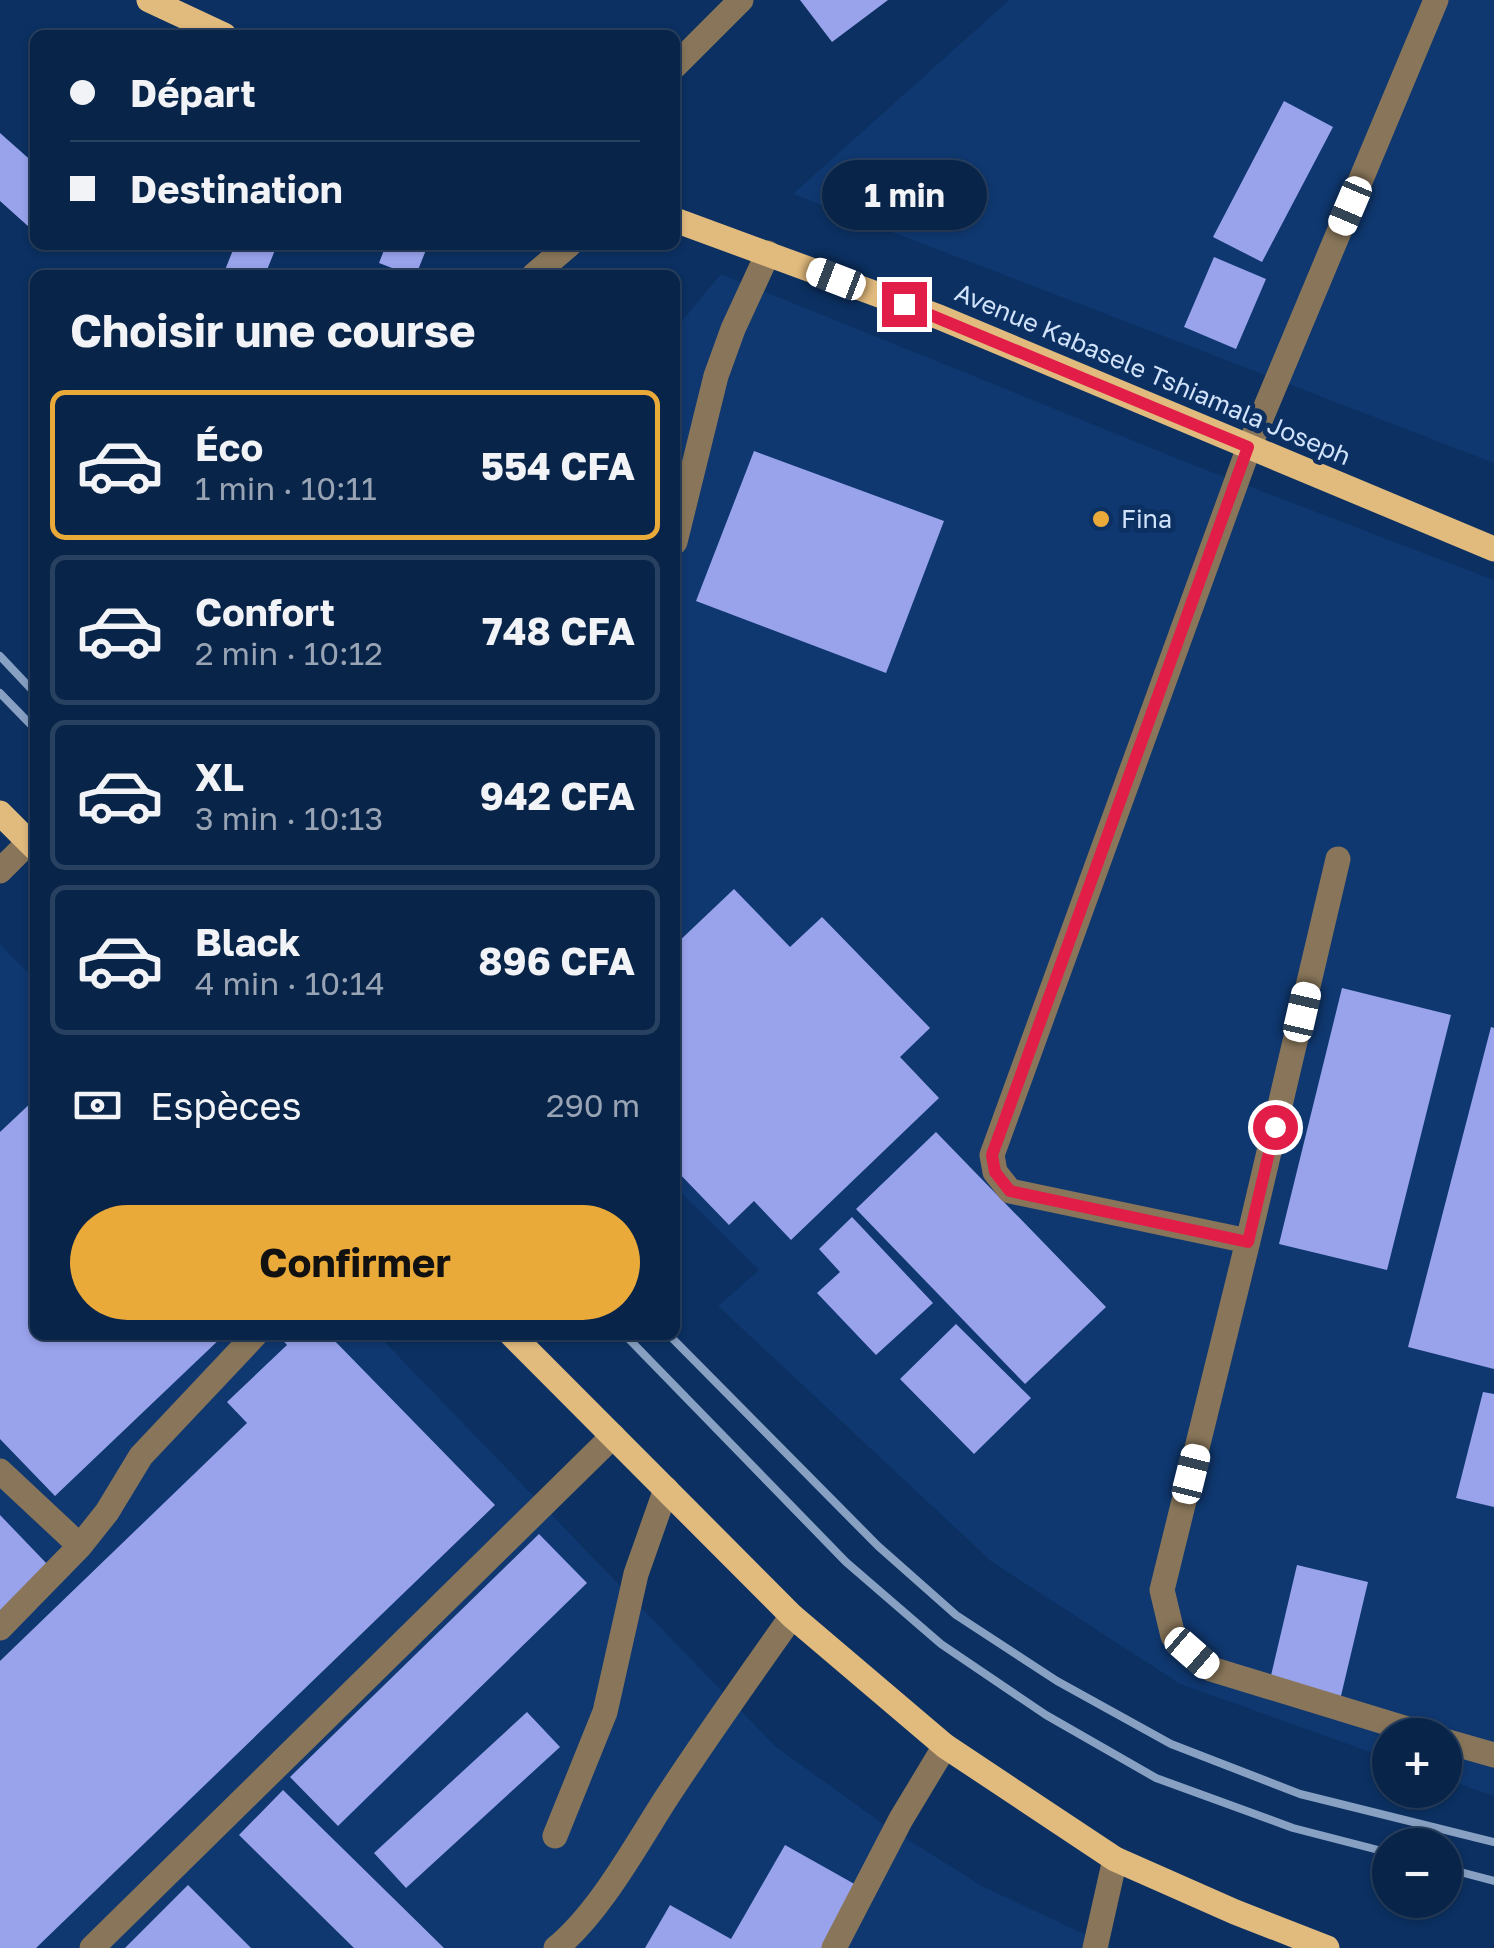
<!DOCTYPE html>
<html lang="fr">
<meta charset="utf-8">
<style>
body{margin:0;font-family:"Golos Text",sans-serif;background:#163053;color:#f1f3f6;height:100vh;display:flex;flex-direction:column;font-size:38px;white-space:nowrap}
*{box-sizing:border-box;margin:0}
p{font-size:32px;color:#98a4b4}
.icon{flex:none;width:55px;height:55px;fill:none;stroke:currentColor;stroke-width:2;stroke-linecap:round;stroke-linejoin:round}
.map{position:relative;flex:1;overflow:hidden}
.details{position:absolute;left:30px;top:270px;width:650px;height:1070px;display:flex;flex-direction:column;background:#082449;border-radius:15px;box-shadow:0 2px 8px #0004,0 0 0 2px #294161}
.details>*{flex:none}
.hud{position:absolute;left:30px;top:30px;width:650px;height:220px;border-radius:15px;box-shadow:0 2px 8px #0004,0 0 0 2px #294161;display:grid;align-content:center;height:220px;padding:0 40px;background:#082449}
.controls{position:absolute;left:1372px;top:1718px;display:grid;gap:20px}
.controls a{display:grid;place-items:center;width:90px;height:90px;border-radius:50%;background:#082449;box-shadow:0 2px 8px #0004,0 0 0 2px #294161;font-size:50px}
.end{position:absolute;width:45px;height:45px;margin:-22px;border:12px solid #e11d48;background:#fff;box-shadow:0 0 0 5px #fff}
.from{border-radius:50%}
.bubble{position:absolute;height:70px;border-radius:35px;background:#082449;box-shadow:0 2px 8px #0004,0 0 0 2px #294161;font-size:32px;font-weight:700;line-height:70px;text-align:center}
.car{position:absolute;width:30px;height:60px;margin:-30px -15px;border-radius:12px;box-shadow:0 0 8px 2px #0007;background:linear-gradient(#fff 24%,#345 0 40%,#fff 0 76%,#345 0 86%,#fff 0)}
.hud b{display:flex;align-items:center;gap:35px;height:95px;font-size:38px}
.hud b+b{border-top:2px solid #294161}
.hud i{width:25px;height:25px;background:#f1f3f6}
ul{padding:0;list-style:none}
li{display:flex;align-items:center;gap:30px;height:150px;margin:0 20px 15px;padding:0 20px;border:5px solid #294161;border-radius:15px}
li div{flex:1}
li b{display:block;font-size:38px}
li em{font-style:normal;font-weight:700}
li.selected{border-color:#eaaa39}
li>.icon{width:90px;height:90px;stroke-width:1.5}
h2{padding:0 40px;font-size:45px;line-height:120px}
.pay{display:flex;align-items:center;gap:25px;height:110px;padding:0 40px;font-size:38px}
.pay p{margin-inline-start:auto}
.cta{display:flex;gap:20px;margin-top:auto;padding:20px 40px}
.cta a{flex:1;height:115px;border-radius:60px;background:#eaaa39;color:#111;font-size:40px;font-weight:700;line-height:115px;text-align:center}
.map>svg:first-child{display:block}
.built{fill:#0f3870}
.building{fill:#99a3ec}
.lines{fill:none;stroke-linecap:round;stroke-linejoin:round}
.minor{stroke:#89765a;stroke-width:25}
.major{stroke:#e1ba7d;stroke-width:25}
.rail{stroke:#88a1c3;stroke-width:8}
.route{stroke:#e11d48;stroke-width:12}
.poi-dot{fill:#eaaa39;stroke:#0b3061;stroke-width:4}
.labels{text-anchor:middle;stroke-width:10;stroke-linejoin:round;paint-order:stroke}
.street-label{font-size:25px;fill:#d1e2fb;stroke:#0b3061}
.poi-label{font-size:25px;fill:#d1e2fb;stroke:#0b3061;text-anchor:start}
</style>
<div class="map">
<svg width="1494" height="1948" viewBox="0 0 1494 1948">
<rect width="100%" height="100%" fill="#0b3061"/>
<!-- built -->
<path class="built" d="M1009,0H1494V463L793,194Z
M721,274L1196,466L1494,580V1796L1445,1779V1735H1390V1759L1180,1684L992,1562L718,1306L759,1270L675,1187V329Z
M0,944L35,980V1335H378L775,1746L882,1823L982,1886L1114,1948H0Z"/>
<!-- building -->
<path class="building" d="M800,0H888L832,42Z
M1284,101L1333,127L1262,262L1213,237Z
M0,133L35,164V221L29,227L0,201Z
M235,245H277L265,275H223Z
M386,245H428L416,275H410L379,263Z
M1214,257L1266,279L1236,349L1184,327Z
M754,451L944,521L886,673L696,601Z
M734,889L790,947L822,917L930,1028L900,1057L939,1098L791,1240L754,1201L729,1225L675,1169V945Z
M1342,988L1451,1015L1387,1270L1279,1244Z
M1491,1027L1494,1028V1369L1408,1347Z
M35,1099V1335H224L55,1496L0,1439V1132Z
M936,1132L1106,1307L1025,1384L856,1209Z
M852,1217L933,1303L876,1355L817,1293L840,1272L819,1249Z
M956,1324L1031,1398L974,1454L900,1379Z
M278,1335H329L495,1505L36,1948H0V1661L247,1423L227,1402L287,1345Z
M1483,1392L1494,1394V1507L1456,1498Z
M0,1515L49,1566L0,1612Z
M539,1534L587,1583L338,1826L290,1777Z
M1297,1565L1368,1582L1340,1700L1269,1684Z
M527,1712L560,1747L406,1888L374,1853Z
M283,1790L444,1948H354L239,1835Z
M785,1845L858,1886L822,1948H645L670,1905L731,1939Z
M188,1885L251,1948H125Z"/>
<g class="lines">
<!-- minor -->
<path class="minor" d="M675,66L741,0
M534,275L569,245
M675,542L716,376L733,329L768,253
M1338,859L1248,1241L1162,1590L1173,1636L1211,1669L1427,1735
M0,871L29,842
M1248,1241L1010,1191L995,1172L992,1155L1249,447L1436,0
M0,1471L80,1546
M0,1628L80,1546L107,1512L141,1456L255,1335
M1445,1741L1494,1755
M555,1836L605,1712L636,1574L666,1489
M92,1948L613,1436
M556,1948C599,1913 635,1847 665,1800C706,1737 749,1677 792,1616
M834,1948L901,1819L945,1746
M1095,1948L1115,1859"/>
<!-- major -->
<path class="major" d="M149,0L224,35
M675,220L939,317L1494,549
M0,813L35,848
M512,1335L792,1616L945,1746L1115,1859L1235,1912L1327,1948"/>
<!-- rail -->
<path class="rail" d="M0,656L35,693
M0,693L35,729
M625,1335L846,1562L941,1644L1046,1715L1156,1778L1293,1828L1390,1853
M669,1335L878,1546L956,1615L1057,1681L1171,1744L1300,1794L1494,1842
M1445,1868L1494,1881"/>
</g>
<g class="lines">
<!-- route -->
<path class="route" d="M904,304L1248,447L992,1155L995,1172L1010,1191L1248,1242L1275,1127"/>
</g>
<!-- markers -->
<circle class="poi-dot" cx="1101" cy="519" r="10"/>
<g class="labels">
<!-- street labels -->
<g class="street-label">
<text transform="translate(1153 374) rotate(23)" y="9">Avenue Kabasele Tshiamala Joseph</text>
</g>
<!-- poi labels -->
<g class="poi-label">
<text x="1121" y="528">Fina</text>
</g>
</g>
</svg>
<div class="controls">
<a>+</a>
<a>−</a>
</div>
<i class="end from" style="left:1275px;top:1127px"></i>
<i class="end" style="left:904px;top:304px"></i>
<div class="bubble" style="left:822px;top:160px;width:165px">1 min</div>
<i class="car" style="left:1350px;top:206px;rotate:203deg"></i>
<i class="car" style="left:836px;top:279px;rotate:291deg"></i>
<i class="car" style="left:1302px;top:1012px;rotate:13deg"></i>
<i class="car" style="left:1191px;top:1474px;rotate:14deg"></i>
<i class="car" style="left:1192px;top:1653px;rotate:131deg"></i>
<div class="hud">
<b><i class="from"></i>Départ</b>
<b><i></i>Destination</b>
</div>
<section class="details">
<h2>Choisir une course</h2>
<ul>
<li class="selected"><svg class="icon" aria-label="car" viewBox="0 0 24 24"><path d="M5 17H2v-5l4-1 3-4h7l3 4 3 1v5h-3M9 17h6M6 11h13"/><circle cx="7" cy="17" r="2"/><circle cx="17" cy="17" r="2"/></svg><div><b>Éco</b><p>1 min · 10:11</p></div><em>554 CFA</em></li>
<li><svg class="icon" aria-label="car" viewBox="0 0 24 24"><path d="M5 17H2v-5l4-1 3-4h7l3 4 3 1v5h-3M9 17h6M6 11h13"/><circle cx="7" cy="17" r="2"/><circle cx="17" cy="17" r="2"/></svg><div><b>Confort</b><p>2 min · 10:12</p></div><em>748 CFA</em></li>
<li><svg class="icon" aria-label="car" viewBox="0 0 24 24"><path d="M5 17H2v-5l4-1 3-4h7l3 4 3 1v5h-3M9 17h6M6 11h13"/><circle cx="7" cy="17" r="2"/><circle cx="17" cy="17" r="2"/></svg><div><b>XL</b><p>3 min · 10:13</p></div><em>942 CFA</em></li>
<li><svg class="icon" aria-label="car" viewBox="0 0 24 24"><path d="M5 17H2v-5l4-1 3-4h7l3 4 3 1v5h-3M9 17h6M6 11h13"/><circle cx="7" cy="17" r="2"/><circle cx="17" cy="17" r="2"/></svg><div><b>Black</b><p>4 min · 10:14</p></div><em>896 CFA</em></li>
</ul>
<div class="pay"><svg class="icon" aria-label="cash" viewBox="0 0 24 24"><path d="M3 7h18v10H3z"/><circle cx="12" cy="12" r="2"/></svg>Espèces<p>290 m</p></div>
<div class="cta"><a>Confirmer</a></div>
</section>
</div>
